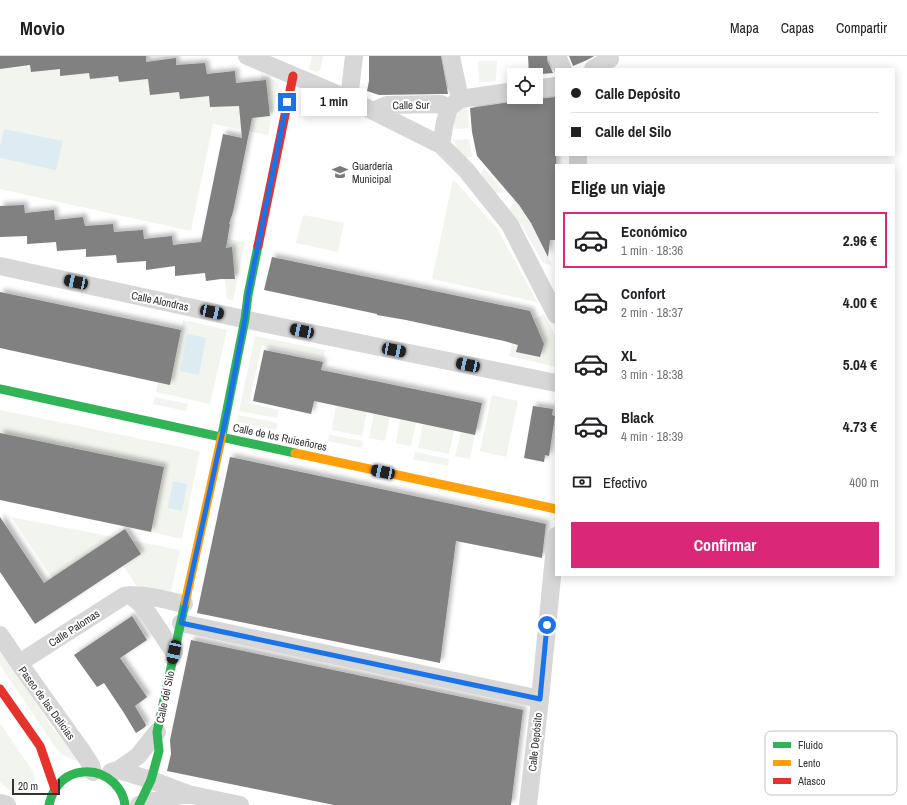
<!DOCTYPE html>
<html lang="es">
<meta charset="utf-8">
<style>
body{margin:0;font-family:"Archivo Narrow",sans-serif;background:#f2f2f2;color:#202124;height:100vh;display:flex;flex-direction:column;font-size:15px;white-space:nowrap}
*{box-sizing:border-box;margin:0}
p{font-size:13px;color:#757577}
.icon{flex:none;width:22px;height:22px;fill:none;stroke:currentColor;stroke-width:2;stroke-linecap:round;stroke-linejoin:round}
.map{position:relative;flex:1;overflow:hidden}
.details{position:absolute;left:555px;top:108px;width:340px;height:412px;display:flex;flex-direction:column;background:#fff;border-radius:0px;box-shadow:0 2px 10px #0003}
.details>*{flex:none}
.guide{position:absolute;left:555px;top:12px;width:340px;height:88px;border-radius:0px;box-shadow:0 2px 10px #0003;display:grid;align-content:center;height:88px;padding:0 16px;background:#fff}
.buttons{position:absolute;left:507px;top:12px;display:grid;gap:8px}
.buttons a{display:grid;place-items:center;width:36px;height:36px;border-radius:0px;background:#fff;box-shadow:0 2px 10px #0003;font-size:20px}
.scale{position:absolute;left:12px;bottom:10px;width:48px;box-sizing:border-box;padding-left:4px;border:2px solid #333;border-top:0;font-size:11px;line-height:14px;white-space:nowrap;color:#333;-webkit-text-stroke:3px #fff;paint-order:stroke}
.end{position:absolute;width:18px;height:18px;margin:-9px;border:5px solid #1a73e8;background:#fff;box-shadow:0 0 0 2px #fff}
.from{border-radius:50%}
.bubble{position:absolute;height:28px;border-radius:0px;background:#fff;box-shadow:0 2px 10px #0003;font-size:13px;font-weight:700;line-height:28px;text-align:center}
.car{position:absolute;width:12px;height:24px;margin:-12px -6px;border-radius:5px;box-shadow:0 0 3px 1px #0007;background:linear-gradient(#222 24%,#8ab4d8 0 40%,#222 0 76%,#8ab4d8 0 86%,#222 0)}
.guide b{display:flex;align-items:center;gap:14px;height:38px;font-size:15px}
.guide b+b{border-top:1px solid #e0e0e0}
.guide i{width:10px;height:10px;background:#202124}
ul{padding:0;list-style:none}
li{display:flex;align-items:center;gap:12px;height:56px;margin:0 8px 6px;padding:0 8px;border:2px solid transparent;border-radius:0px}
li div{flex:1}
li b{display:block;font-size:15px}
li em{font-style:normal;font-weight:700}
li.selected{border-color:#db2777}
li>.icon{width:36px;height:36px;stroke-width:1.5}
h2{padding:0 16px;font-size:18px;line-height:48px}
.pay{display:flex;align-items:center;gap:10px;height:44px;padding:0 16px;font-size:15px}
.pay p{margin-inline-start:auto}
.primary-button{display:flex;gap:8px;margin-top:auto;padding:8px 16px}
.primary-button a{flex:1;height:46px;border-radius:0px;background:#db2777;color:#fff;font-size:16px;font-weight:700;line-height:46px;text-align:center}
header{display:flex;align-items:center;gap:24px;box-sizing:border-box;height:56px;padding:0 20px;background:#fff;border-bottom:1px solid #e0e0e0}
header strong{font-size:19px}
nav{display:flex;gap:22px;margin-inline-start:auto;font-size:14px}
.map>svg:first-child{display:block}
.green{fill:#f1f5ed}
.water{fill:#ddebf3}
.building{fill:#818181;filter:url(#shadow)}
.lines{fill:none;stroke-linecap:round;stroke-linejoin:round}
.street{stroke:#d7d7d7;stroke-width:18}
.fast{stroke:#30b455;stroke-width:9}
.slow{stroke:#ff9f0a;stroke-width:9}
.jam{stroke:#e5322d;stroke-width:9}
.route{stroke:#1a73e8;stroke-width:5}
.labels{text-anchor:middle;stroke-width:4;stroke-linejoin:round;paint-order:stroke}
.street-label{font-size:11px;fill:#333;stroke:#fff}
.poi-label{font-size:11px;fill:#333;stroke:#fff;text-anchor:start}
.key{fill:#fff;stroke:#c2c2c2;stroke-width:1}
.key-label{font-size:11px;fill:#333}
</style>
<header>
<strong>Movio</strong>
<nav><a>Mapa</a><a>Capas</a><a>Compartir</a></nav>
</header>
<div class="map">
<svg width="907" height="749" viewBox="0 0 907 749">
<defs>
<filter id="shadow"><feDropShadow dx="3.5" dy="-3.5" stdDeviation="2" flood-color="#0004"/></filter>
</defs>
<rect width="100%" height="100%" fill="#fff"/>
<!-- green -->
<path class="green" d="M312,0H323L321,12L319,15L316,16L309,13Z
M478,5H497L496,25L479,26Z
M30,10L31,16L60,12V19L89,17L90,23L118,20L134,24L148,23L150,39L179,36L209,40L211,51L239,50L241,64L270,60L266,24L261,25V17L279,27L268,79L213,68L191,175L0,133V13Z
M467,48L469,72L454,73V64L459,55Z
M469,83L472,101L462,102L456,96L455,84Z
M484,112L505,136L495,138L479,120Z
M453,123L497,172L537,246L432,223Z
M515,144L532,168L552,209L543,207L523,171L509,154Z
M303,159L344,167L338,196L296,187Z
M203,178L245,186L233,244L227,243L225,223L235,222L232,192L218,193L202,186Z
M544,258L556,281V311L509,300L512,287L518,288L517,296L540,301L544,288L533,264Z
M183,264L227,274L210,348L156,336L158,326L170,328Z
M255,280L325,294L324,302L262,289L249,347L279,354L277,362L239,355Z
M492,339L518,345L506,401L480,395Z
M155,341L188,348L186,355L153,348Z
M336,349L367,356L362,380L332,374Z
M0,354L200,395L182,483L151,476L164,411L0,377Z
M374,357L390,360L385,385L369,382Z
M238,359L278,367L276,374L237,366Z
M400,363L416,366L411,390L396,387Z
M423,368L454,374L449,398L418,392Z
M461,376L475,379L470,403L455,400Z
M329,379L363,385L362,392L328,385Z
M415,396L449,403L448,410L413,403Z
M11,461L180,494L171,535L137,530L123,510L141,498L52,522Z
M0,593L54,674L78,700L79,702L77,705L64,700L55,691L0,609Z
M0,667L34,717C35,726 35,735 25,738C21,739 19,739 15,738C10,735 5,730 0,726Z"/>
<!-- water -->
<path class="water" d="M4,73L63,85L56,114L0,102V91Z
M187,278L206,282L199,319L180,315Z
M173,425L187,428L182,455L168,452Z"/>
<!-- building -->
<path class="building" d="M0,0H146V6L176,2V9L205,7L207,18L235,15L236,27L266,24L270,60L252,62L233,156L229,168H230L226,192L232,191L235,223H221L206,225L205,217L175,220V210L146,214V205L117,207L116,199L86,201V193L57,195L56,186L27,188V180L0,181V150L24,149L25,157L54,154L55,164L83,161L85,170L113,168L114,176L143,174L144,183L172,180L173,189L201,186L223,78L242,82L239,50L210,51L209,40L180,43L179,36L150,39L148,23L119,26L118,20L90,23L89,17L60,20V13L31,16L30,9L0,13Z
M369,0H441L448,38H441L379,39L367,35L369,25Z
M528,0H547V4L553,17L529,19Z
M569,0H594L587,4L573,10Z
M530,41L533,43H538L556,41V184H550L548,201L531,167L519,149L477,100L472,76L470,52L530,43Z
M272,201L530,255L544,288L540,301L516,296L518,289L504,285L406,264L377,259V258L264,234Z
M0,236L181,274L170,329L0,292Z
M264,294L323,306L321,314L482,347L475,379L314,345L311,358L253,345Z
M533,350L553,353L552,359L555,360L549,400L545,399L544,406L524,402Z
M0,377L164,411L151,476L0,444Z
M230,401L546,468L542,502L456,485L440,607L197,557Z
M0,461L44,527L125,473L141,498L35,568L0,516Z
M132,560L147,584L120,602L147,641L135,650L146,669L145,671L136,677L124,657L104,627L97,631L74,599Z
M191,584L523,654L511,749H334L167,715L171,698L170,684Z"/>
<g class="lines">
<!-- street -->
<path class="street" d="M247,0L349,43L441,89L466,114L510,169L556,259
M451,0L460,43
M557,0L563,13
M593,13L610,3
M536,33L556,30
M349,43L354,0
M373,55L387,49L441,48L449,52
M441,89L445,66L449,52L460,43L514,35
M578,99V109
M0,210L257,266L556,327
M130,539L141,548L147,556L174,596
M181,567L540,643
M0,579L19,607L84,698L91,709L93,716
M19,607L124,540C144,537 165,544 184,548
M118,714L151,724L188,738L240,749
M111,716L118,714L138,700L157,676
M0,747L7,749
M139,749L160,743L187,738
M528,749L540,643L556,480"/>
<!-- fast -->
<path class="fast" d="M0,333L295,397
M222,379L245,263L248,239L258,190
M49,749C50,745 51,741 53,737C65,713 95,709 114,727C120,733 124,740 125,749
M139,749L151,724L159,695L157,676L185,547"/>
<!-- slow -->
<path class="slow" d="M295,397L556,453
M185,547L222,379"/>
<!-- jam -->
<path class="jam" d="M258,190L293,20
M0,633L40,690L55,733"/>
</g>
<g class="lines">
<!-- route -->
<path class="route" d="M287,46L248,239L245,263L228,352L181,567L540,643L547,569"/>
</g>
<!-- icons -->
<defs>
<symbol id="school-bare" viewBox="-9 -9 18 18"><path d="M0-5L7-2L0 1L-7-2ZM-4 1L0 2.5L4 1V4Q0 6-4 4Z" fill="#7a7a7a" stroke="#fff" stroke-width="2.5" paint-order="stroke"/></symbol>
</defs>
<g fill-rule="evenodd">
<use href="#school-bare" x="329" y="105" width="22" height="22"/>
</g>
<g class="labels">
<!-- street labels -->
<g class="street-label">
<text transform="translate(411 49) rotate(-1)" y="4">Calle Sur</text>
<text transform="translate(160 245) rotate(12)" y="4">Calle Alondras</text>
<text transform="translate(280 381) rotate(12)" y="4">Calle de los Ruiseñores</text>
<text transform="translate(74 572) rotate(-33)" y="4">Calle Palomas</text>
<text transform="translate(165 641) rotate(-78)" y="4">Calle del Silo</text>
<text transform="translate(47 647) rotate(54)" y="4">Paseo de las Delicias</text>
<text transform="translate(535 686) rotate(-84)" y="4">Calle Depósito</text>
</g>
<!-- poi labels -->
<g class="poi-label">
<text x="352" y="114">Guardería<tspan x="352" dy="13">Municipal</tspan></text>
</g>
</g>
<!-- legend -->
<rect x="765" y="675" width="132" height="64" rx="6" class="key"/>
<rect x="773" y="686" width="18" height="6" fill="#30b455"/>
<rect x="773" y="704" width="18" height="6" fill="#ff9f0a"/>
<rect x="773" y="722" width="18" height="6" fill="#e5322d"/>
<g class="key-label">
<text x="798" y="693">Fluido</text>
<text x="798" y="711">Lento</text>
<text x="798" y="729">Atasco</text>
</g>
</svg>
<div class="buttons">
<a><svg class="icon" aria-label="locate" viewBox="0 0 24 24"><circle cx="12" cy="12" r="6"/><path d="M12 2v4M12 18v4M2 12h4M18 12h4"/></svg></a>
</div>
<div class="scale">20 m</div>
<i class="end from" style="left:547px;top:569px"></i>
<i class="end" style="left:287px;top:46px"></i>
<div class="bubble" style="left:301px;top:32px;width:66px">1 min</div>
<i class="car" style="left:76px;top:226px;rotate:282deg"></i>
<i class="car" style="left:212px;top:256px;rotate:102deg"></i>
<i class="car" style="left:302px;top:275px;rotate:282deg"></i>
<i class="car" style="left:394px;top:294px;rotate:101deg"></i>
<i class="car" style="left:468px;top:309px;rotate:282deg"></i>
<i class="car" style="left:383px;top:416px;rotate:282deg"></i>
<i class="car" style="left:174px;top:596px;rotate:192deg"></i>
<div class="guide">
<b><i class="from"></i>Calle Depósito</b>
<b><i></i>Calle del Silo</b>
</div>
<section class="details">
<h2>Elige un viaje</h2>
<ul>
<li class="selected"><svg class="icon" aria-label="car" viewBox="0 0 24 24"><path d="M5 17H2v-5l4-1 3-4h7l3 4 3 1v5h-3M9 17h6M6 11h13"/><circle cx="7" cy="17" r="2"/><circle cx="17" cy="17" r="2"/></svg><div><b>Económico</b><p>1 min · 18:36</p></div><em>2.96 €</em></li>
<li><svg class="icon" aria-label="car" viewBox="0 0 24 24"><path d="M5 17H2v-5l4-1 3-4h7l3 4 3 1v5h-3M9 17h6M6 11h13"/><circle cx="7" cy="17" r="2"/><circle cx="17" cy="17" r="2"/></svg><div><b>Confort</b><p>2 min · 18:37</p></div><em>4.00 €</em></li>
<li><svg class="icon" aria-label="car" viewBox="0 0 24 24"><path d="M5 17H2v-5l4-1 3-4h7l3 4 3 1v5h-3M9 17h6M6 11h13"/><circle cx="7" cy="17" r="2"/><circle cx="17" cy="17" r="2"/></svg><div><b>XL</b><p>3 min · 18:38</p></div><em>5.04 €</em></li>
<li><svg class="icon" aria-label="car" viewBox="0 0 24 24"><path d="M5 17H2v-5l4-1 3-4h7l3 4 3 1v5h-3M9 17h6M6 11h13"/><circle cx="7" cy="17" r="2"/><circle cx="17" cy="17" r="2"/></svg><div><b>Black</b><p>4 min · 18:39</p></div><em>4.73 €</em></li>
</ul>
<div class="pay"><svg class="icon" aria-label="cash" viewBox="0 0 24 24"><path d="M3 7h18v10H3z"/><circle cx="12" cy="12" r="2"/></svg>Efectivo<p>400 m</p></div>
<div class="primary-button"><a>Confirmar</a></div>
</section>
</div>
